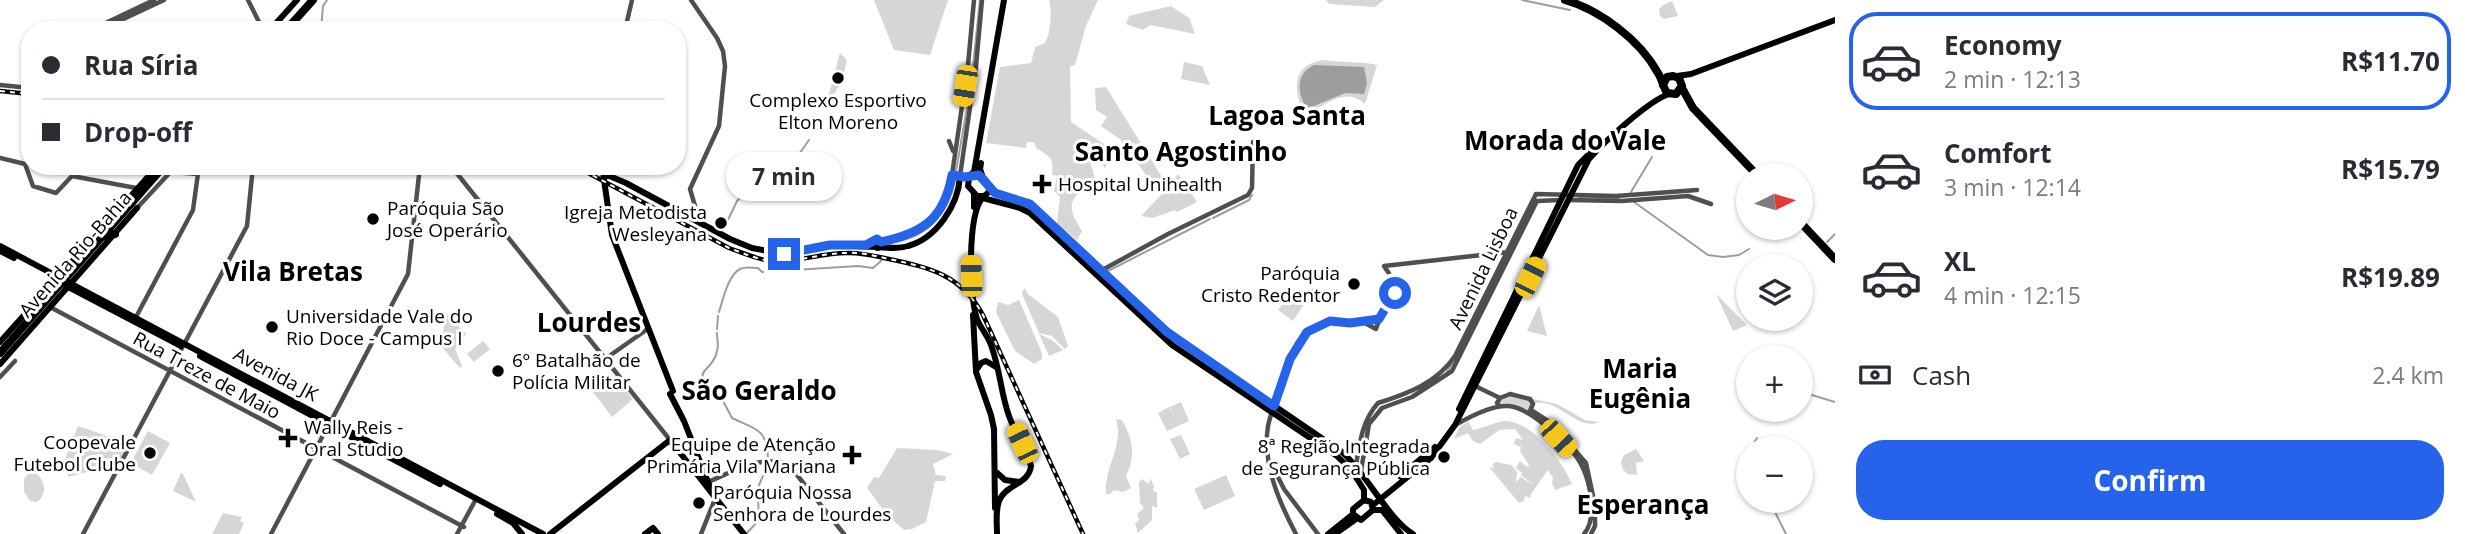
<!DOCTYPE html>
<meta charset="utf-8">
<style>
body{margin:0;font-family:"Open Sans",sans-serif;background:#f2f2f3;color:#2b2b33;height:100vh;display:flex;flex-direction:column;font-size:26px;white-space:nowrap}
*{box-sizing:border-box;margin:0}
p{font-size:23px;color:#7c7c81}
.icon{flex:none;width:38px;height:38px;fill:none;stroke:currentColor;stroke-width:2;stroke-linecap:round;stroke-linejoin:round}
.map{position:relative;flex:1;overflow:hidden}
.details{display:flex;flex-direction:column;background:#fff;width:630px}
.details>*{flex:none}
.guide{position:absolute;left:21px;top:21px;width:665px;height:154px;border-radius:28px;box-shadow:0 2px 5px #0004;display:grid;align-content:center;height:154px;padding:0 21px;background:#fff}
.needle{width:46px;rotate:85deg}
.buttons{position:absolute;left:1736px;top:163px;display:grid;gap:14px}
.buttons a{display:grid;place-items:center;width:77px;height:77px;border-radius:50%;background:#fff;box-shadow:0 2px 5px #0004;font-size:35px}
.end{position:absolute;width:32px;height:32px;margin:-16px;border:9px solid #2563eb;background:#fff;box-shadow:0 0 0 4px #fff}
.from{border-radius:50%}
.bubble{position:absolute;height:49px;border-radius:24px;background:#fff;box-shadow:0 2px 5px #0004;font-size:23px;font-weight:700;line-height:49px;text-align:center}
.car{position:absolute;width:21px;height:42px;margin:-21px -10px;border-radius:9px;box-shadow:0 0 5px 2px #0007;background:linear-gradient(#f5c518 24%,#345 0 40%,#f5c518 0 76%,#345 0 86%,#f5c518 0)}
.guide b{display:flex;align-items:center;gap:24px;height:66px;font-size:26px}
.guide b+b{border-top:2px solid #e1e1e2}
.guide i{width:18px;height:18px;background:#2b2b33}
ul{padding:12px 0 0;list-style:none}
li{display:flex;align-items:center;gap:21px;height:98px;margin:0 14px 10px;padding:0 7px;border:4px solid transparent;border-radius:28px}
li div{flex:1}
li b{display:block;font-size:26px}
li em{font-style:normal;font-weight:700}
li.active{border-color:#2563eb}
li>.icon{width:63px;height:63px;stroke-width:1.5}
.pay{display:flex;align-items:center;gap:18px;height:77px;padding:0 21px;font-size:26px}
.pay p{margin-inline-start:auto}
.cta{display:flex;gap:14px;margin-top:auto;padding:14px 21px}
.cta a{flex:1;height:80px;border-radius:28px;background:#2563eb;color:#fff;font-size:28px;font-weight:700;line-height:80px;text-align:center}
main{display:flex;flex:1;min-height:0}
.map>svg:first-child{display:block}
.green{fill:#d6d6d6}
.water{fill:#9d9d9d}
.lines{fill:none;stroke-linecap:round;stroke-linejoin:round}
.stream{stroke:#9d9d9d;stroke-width:2}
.minor{stroke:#4f4f4f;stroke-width:4.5}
.major{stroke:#000;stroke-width:6}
.highway{stroke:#000;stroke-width:8}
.rail-casing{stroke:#000;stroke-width:4.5}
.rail{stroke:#fff;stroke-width:2;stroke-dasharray:5;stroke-linecap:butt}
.route{stroke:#2563eb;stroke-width:9}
.poi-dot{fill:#000;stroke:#fff;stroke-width:2.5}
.labels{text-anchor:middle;stroke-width:6;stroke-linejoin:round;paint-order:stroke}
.poi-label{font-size:19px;fill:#000;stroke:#fff;text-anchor:start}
.street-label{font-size:19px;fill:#000;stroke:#fff}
.district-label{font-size:26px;font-weight:bold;fill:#000;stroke:#fff}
</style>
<main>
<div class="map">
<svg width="1835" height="534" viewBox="0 0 1835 534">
<rect width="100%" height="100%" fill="#fff"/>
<!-- green -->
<path class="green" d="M874,0H948L930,55L894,50Z
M1049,0H1098L1086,26L1075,65L1070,66L1071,122L1110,148L1105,169L1097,151L1088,154L1095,179C1072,199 1063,201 1082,231L1077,240L1057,223L1060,197L1054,191L1057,176L1052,175C1054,158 1050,156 1036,148L1034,142H1027L1026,148L986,143L1000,67L1031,63L1035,47L1045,43C1051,31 1052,13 1049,0Z
M1326,0H1384L1375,7L1329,4Z
M1672,1L1678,16L1664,19L1660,16L1659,9L1663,5Z
M1171,6L1189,18L1195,34L1150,25L1143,30L1126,24L1129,16Z
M840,53L847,60C843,78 839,90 826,104Z
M1324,60C1341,63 1362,61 1377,65L1365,104C1346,87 1329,103 1310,112L1301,107C1293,84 1295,64 1324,60Z
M1184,62L1202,66L1210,85L1181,79Z
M1106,87L1168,187L1178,174L1197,202L1177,212L1175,210L1152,218L1141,216L1163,193L1151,182L1121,140L1101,126L1107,117L1096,110L1095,88Z
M1025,288L1028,294L1058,317L1068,346L1065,349L1052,336L1039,333L1023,296L1022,292Z
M1314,288L1293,321L1278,310L1289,295Z
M1716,294L1747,325L1733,331Z
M1019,300L1042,353V359L1034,364L1015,351L996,312L998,302L1008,305Z
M1539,305L1547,336L1527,331Z
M446,313L466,334L455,349L462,366L460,368L434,338L438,334L443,333Z
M1039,334L1052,340L1063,350L1049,356Z
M483,341L490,349L474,362L467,354Z
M614,375L633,399L612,417L593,392Z
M1510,394L1557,404L1585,420L1599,422C1576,432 1558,396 1533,404L1531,410L1551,423L1586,463L1582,466C1560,438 1536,410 1499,406L1498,400Z
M1181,402L1189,421L1167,431L1158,413L1169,407L1172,412L1170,407Z
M1116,419L1122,420C1133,439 1136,456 1126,476L1131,488L1123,492L1114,490L1110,494H1106C1104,466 1124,447 1116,419Z
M1468,421L1473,430C1484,428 1495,422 1505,421C1532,421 1563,462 1572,484L1555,490L1552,483L1553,478L1548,470L1531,494V498L1525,496L1524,501L1519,503L1489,467L1495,468L1492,465L1496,462L1511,465L1517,472L1516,482L1521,477L1535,486L1521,475L1522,473L1516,468L1520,461L1527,467L1529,465L1520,451L1521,447L1514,444L1516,438L1523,440L1515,429L1499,430L1480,444L1473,441L1468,433L1454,439L1459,428Z
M78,426L119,440L127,446L118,464L68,477L65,459Z
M148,431L170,443L152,475L131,463Z
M1181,435L1190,454L1180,459L1170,439Z
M897,448L938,450L953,454L933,464L936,475L946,476L945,481H935L926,522L912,529L904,530L887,515L867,488L874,477L879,478Z
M1636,449L1644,461L1636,463L1637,475L1628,474L1623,470L1621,462L1624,455Z
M30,472L36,473C45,481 48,494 37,502L30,501L24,492V479Z
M181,473L183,474L196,502L173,491Z
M1226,475L1235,496L1204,510L1194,489Z
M1150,478L1154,486L1153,490L1157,493V508L1152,506V520L1138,533L1135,524L1139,520L1137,514L1144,508L1140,503L1139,482L1142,479L1149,484Z
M223,513L242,517L240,521L244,523L239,534H212Z"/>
<!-- water -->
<path class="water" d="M1314,65L1364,67L1367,83L1364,94L1345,93L1314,106L1306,107C1297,91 1296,74 1314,65Z"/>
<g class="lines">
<!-- stream -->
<path class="stream" d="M1522,0L1570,10
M321,30L323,6L327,0
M956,171L971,85L980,0
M755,186L792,164L809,140
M1631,192L1652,157
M1579,197L1619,199
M1634,202L1708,255L1723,257L1739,255L1749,249
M1026,206L1035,214
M1213,218L1249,200L1252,195
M726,224L737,201L751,188
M723,230L724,227
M1065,241L1076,252
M894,242C927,237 948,214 955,181
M1827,242L1835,234
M1106,272L1210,219
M719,312C723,300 728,275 740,269C746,266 752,268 758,268L762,272L858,266L873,268L882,260
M717,329L718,316
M717,333C717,339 719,346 717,351C713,374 686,369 718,393
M1170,339L1284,416
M1447,371L1456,359
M1812,395L1835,402
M721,397L732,418C755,429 767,428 768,458
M1751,448L1757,438
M759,485L767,467
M1769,500L1786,534
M746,534L759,520L758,496"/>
<!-- minor -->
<path class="minor" d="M248,0L263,30
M691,0L717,38L723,51L725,66L719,126L690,189L700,223
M91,30L154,0
M100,30L164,0
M625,30L632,0
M0,85L30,88
M949,141L953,151
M0,158L25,164L33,186L56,193L72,176L136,188
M451,166L670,440
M172,172L198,174
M952,175L968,65L974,0
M960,176L976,66L982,0
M1568,200L1622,201L1688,196L1711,204
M137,208L176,166
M1095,274L1168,234L1248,195L1252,188L1253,142
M1398,287L1384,266L1508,252
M50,307L464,527
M136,317L193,210L199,166
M1363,322L1376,329C1380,314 1396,300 1394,284
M605,359L649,328
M0,377L15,361
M1473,385L1500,398
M1499,406L1497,403L1500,398L1510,394L1530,399L1533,404L1530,411
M1531,410L1551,423L1586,463L1595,505V526L1591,534
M331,421L408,274L420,166
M1457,424C1471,416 1492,405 1508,406C1530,407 1573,447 1582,466C1591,484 1597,519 1584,534
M1272,465L1284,489L1318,534
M1356,465C1360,442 1362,421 1378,403C1407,394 1437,383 1455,356L1536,194L1616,196L1697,190
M1361,471L1369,424L1382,408L1412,397L1452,371L1537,201L1561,200
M708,482C732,472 764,453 789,465L844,534
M83,534L247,226L253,166
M271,534L329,424
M457,534L476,499
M701,534L715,499
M1296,534C1279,502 1262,463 1268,426C1272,407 1281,389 1287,370C1291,357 1295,341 1307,332C1327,316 1355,324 1379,319"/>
<!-- major -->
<path class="major" d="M270,30L297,0
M1677,76L1691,74L1835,20
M981,163L980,169L983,178
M586,166L626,183L730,239L752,248L784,254L830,245L876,247
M602,166L612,235L673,391
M977,174C985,177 990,184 989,192L984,196H977L968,186L969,178Z
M989,187L997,194L1030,204L1172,336L1342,452C1366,473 1389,520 1413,534
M979,197L1020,208L1030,213L1172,345L1337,456L1352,471L1364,490V500
M983,197C967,215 969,296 977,319C981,329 989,337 992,348C1000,370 1001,394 1009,416C1015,433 1026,448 1031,466C1029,484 1007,484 1000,499C995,508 997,523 997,534
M974,207V194
M874 244a4 4 0 1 1 8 0a4 4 0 1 1-8 0Z
M881,242C924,233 943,219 952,175L967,177L974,172L1004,0
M0,246L543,534
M879,247C889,248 899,249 908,246C937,238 958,205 960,177
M0,251L14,258
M57,281L181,346
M973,315L976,372L991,415L994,429L995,508
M0,342L155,169
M200,356L326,423
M0,364L137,208
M977,369L981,363L986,361L996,367
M670,394L684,421L710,487
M1459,409L1578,165L1591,152
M351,437L440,484
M995,471L1005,480L1020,482
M1400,476L1435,447
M1364,500L1371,502L1373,510L1361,520L1353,514V509Z
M1373,505L1431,458L1455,425L1589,159C1604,142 1648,101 1669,94
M1373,510H1382L1401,534
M497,514L513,523L522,534
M550,534L670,440L744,534
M645,534L653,528L658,534
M1328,534L1353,514
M1335,534L1356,519"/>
<!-- highway -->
<path class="highway" d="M1565,0C1600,10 1640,40 1658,73C1662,79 1663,87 1667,93L1676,94L1682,86L1679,78L1673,76L1667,77L1663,85
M286,30L313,0
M1682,88L1693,108L1757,175
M1801,223L1835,259
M102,237L115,234
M0,353L164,166"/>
<defs>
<path id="rail" d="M0,91L30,94
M575,166L729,248C743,253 756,259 771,261C796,263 821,253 846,253C861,252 875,256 889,259C931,268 961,275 983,315L1083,534"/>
</defs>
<!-- rail casing -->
<use href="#rail" class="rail-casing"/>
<!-- rail -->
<use href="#rail" class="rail"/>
</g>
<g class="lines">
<!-- route -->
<path class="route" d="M784,254L830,245H866L877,239L881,242C923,233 944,219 952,175L965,177L979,175L995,193L1030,204L1167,332L1274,406L1290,359L1307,332L1330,321L1350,323L1379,319L1398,287L1399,291L1395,293"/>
</g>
<!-- markers -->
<g class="poi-dot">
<circle cx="838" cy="78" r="7"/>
<path d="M1038.5 173.5h7v7h7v7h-7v7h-7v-7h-7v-7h7z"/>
<circle cx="373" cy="219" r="7"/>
<circle cx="721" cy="223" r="7"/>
<circle cx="1354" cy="284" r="7"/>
<circle cx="272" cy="327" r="7"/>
<circle cx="498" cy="371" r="7"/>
<path d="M284.5 427.5h7v7h7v7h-7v7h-7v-7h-7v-7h7z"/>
<circle cx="150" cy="453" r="7"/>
<path d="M848.5 444.5h7v7h7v7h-7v7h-7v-7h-7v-7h7z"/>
<circle cx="1444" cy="457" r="7"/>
<circle cx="699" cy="503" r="7"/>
</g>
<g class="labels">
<!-- poi labels -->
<g class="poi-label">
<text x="838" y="107" text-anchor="middle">Complexo Esportivo<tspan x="838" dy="22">Elton Moreno</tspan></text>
<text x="1058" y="191">Hospital Unihealth</text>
<text x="387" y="215">Paróquia São<tspan x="387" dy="22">José Operário</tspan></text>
<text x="707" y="219" text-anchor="end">Igreja Metodista<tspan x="707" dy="22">Wesleyana</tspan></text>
<text x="1340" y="280" text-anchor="end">Paróquia<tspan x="1340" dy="22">Cristo Redentor</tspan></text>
<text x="286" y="323">Universidade Vale do<tspan x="286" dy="22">Rio Doce - Campus I</tspan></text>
<text x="512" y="367">6º Batalhão de<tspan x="512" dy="22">Polícia Militar</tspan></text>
<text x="304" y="434">Wally Reis -<tspan x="304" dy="22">Oral Studio</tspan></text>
<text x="136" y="449" text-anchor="end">Coopevale<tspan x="136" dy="22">Futebol Clube</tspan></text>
<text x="836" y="451" text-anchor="end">Equipe de Atenção<tspan x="836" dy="22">Primária Vila Mariana</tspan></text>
<text x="1430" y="453" text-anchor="end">8ª Região Integrada<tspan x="1430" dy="22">de Segurança Pública</tspan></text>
<text x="713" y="499">Paróquia Nossa<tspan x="713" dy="22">Senhora de Lourdes</tspan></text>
</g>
<!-- street labels -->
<g class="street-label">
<text transform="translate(75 254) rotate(-49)" y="7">Avenida Rio-Bahia</text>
<text transform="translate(1483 268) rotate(-64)" y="7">Avenida Lisboa</text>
<text transform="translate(276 374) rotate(28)" y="7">Avenida JK</text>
<text transform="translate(207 375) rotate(28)" y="7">Rua Treze de Maio</text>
</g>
<!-- district labels -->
<g class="district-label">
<text x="1287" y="125">Lagoa Santa</text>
<text x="1565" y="150">Morada do Vale</text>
<text x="1181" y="161">Santo Agostinho</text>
<text x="293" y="281">Vila Bretas</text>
<text x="589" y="332">Lourdes</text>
<text x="1640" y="378">Maria<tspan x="1640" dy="30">Eugênia</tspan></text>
<text x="759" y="400">São Geraldo</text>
<text x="1643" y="514">Esperança</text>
</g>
</g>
</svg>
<div class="buttons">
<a><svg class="needle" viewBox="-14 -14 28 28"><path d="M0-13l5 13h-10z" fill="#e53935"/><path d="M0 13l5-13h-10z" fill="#7c7c81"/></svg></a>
<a><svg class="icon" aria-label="layers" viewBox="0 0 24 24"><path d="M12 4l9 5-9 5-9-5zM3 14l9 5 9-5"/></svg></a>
<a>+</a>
<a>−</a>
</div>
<i class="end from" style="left:1395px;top:293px"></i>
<i class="end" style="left:784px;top:254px"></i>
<div class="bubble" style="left:726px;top:152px;width:116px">7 min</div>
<i class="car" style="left:965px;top:86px;rotate:189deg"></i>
<i class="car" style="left:971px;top:276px;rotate:358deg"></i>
<i class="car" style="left:1530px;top:277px;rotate:26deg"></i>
<i class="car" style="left:1558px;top:438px;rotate:137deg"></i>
<i class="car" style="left:1022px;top:443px;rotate:335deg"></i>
<div class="guide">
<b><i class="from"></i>Rua Síria</b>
<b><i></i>Drop-off</b>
</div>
</div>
<section class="details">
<ul>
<li class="active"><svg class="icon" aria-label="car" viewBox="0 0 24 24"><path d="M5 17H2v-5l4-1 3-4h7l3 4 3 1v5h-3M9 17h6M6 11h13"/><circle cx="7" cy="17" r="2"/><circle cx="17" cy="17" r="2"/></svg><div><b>Economy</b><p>2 min · 12:13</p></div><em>R$11.70</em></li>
<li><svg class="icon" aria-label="car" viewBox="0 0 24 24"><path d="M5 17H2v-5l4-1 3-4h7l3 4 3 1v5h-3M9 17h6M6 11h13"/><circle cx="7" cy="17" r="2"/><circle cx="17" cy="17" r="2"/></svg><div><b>Comfort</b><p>3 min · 12:14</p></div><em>R$15.79</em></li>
<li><svg class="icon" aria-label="car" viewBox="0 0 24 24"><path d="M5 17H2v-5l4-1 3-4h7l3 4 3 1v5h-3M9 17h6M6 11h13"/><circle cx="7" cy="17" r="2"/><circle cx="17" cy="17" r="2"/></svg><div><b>XL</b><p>4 min · 12:15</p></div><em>R$19.89</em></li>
</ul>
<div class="pay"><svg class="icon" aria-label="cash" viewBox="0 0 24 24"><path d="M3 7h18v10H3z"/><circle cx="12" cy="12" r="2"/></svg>Cash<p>2.4 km</p></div>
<div class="cta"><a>Confirm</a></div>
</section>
</main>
